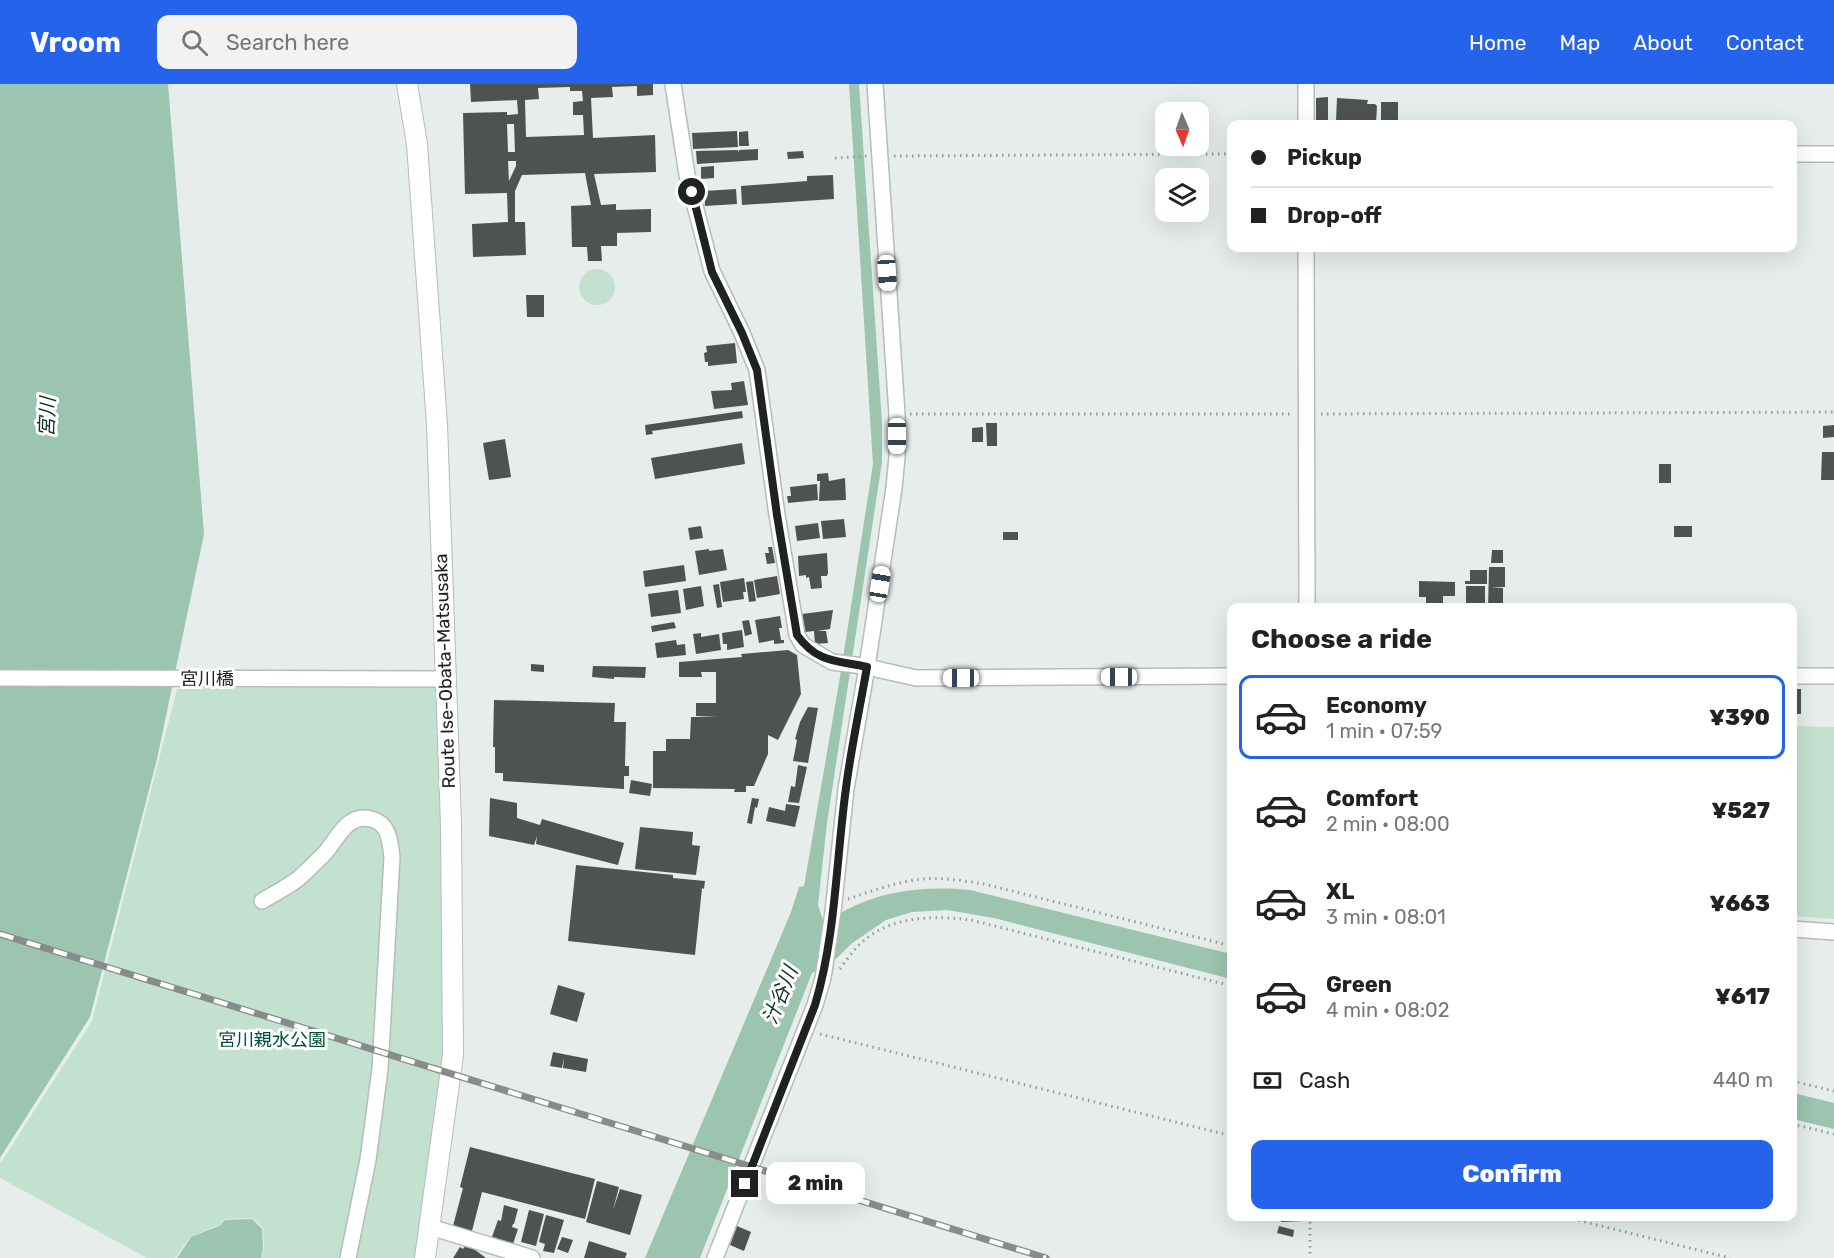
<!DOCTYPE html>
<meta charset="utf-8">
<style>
body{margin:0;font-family:Rubik,"Noto Sans JP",sans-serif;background:#f2f2f2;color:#222;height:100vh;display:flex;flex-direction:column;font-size:22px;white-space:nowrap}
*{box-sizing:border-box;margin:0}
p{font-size:20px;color:#767676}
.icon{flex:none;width:33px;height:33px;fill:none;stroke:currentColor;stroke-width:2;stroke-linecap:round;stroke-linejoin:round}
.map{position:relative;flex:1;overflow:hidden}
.side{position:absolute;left:1227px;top:519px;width:570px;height:618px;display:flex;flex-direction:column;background:#fff;border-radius:12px;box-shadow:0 6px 24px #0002}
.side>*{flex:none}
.hud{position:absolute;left:1227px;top:36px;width:570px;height:132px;border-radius:12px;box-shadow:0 6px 24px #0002;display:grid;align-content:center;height:132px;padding:0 24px;background:#fff}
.needle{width:39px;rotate:178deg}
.fabs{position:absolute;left:1155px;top:18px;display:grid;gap:12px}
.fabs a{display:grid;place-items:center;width:54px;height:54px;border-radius:12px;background:#fff;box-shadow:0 6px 24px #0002;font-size:30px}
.end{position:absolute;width:27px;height:27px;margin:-14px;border:8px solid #202221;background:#fff;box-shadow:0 0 0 3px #fff}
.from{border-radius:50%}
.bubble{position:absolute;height:42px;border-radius:12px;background:#fff;box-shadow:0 6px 24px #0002;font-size:20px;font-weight:800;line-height:42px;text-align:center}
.car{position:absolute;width:18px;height:36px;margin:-18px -9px;border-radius:8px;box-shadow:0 0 4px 2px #0007;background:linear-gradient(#fff 24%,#345 0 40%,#fff 0 76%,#345 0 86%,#fff 0)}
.hud b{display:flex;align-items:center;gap:21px;height:57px;font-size:22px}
.hud b+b{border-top:2px solid #e0e0e0}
.hud i{width:15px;height:15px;background:#222}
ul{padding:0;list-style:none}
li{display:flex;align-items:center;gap:18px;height:84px;margin:0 12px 9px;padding:0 12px;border:3px solid transparent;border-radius:12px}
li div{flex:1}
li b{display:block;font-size:22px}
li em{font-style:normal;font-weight:800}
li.active{border-color:#2563eb}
li>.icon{width:54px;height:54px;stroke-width:1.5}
h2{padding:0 24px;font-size:27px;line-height:72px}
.pay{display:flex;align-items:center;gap:15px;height:66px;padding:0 24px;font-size:22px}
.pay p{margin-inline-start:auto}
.action{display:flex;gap:12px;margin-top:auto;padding:12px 24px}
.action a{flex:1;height:69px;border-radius:12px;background:#2563eb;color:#fff;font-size:24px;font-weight:800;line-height:69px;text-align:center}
header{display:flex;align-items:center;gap:36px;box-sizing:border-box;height:84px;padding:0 30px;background:#2563eb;color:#fff}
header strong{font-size:28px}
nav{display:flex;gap:33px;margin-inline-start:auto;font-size:21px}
.search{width:420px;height:54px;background:#f2f2f2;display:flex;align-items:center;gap:15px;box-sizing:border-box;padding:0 21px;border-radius:12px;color:#767676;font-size:22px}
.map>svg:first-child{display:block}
.green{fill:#c3e1d1}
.water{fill:#9bc5b0}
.building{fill:#4e5351;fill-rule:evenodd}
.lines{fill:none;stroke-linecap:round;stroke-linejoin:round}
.minor-casing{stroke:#b6bcb9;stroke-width:18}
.major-casing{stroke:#b6bcb9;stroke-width:22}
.path{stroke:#969b99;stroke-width:3;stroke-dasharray:1.5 4.5;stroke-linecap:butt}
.minor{stroke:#fff;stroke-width:15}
.major{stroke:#fff;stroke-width:20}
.rail-casing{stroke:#878c8a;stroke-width:7}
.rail{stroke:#fff;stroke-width:4.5;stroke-dasharray:14;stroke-linecap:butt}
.route{stroke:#202221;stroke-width:8}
.labels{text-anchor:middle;stroke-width:6;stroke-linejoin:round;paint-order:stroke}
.street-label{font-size:18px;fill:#202221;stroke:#fff}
.park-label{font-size:18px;fill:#005035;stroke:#fff}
.water-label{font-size:20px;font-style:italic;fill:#0c3122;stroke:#fff}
</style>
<header>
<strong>Vroom</strong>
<div class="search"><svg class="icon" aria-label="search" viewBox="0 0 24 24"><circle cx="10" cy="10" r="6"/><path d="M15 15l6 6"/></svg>Search here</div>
<nav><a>Home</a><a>Map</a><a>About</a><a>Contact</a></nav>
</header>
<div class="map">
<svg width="1834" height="1174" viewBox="0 0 1834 1174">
<rect width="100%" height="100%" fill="#e7edea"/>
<!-- green -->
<path class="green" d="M579 203a18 18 0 1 1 36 0a18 18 0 1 1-36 0Z
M445,600L451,990L422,1174H261L264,1163L263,1144L252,1134L225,1135L219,1141L190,1153L175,1174H147L0,1094V1080L92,937L177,605Z
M1793,642L1834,643V835L1793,832Z"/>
<!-- water -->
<path class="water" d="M0,0H168L204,450L157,675L90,933L0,1074Z
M849,0H859L882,339V378L827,739L818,821L824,839C831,836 837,831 844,827C884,806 926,802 970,806L1231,870V895L994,834L947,826L912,828L886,836L851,860L837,874L812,889L700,1174H645L791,828L799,803L804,802L841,587L873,380Z
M1793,1009L1834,1019V1045L1793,1035Z
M252,1135L262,1145L263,1163L261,1174H177L191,1153L219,1142L225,1136Z"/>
<!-- building -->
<path class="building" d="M470,0H653V11L637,12V2L612,3L613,13L591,14L593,54L655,51L656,88L594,90L601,121L616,120V126L651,125V148L617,149V162H601L602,177H588L587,163H572L571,122L591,121L585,89L522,91L515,107V138H525L526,171L473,173L472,140L508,138L507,109L465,110L463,29L507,28V31L518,30L517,16L471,18ZM570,3V7H582L583,17L573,18V31H583L584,51L526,53L525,16L539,15L538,4ZM507,40H514L515,68H508ZM508,77H516V82L509,97Z
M1328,13V40H1316V14Z
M1337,14L1368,16L1367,20H1375L1377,22L1376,39L1336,37Z
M1381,18H1398V40H1381Z
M737,47L738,63L693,65L692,49Z
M748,47L749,62H739V48Z
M758,65V76L697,80L696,67L738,66V69L739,66Z
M803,67L804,74L788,75L787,68Z
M714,82V94L701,95V83Z
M833,91L834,115L742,121L741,102L807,97V92Z
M736,105L737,120L705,122L704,107Z
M526,211H544V233H527Z
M735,259L737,279L708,282V278H705L704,269L707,268L706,262Z
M744,297L748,321L714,325L711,307L732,306L731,299Z
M742,327L743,334L652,347L653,350L646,351L645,341Z
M986,339H997V362H987Z
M1834,341V353L1823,354V342Z
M983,343V358H972V344Z
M505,355L511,393L489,396L483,359Z
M742,359L745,380L655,395L651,374Z
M1822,368H1834V396H1821Z
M1659,380H1671V399H1659Z
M828,389L829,397L845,394L846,416L819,417L820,397H817V390Z
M817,400L818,416L788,419L787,412H791L790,403Z
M844,435L846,453L823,455L821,437Z
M818,439L820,454L797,457L795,442Z
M701,442L703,454L690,456L688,444Z
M1674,442H1692V453H1674Z
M1003,448H1018V456H1003Z
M768,463H772L775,479L767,480L765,469H769Z
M709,465V467L723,465L727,486L699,491L695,467Z
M1492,466H1503V479H1491Z
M827,469L828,489L827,492H821L822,504L811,505L809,493L806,494V491L799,492L798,472Z
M684,481L686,497L645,503L643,487Z
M1489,483H1505V503H1491L1503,504V524H1488Z
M1470,486H1487V500H1465V497H1470Z
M777,492L780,510L757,514L754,496Z
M744,494L746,508H743L744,515L723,518L720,498Z
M753,497L756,517L749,518L746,498Z
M1419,497L1455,498V512H1443V524H1426V513H1419Z
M719,500L722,523L717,524L713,501Z
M701,502L704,522L686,526L683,505Z
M1466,502H1485V522H1466Z
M678,506L681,529L651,533L648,510Z
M833,526L830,545L817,547H826L828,559L815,560L814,547L805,548L802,530Z
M780,532L782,544H779L781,556H784V559L774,560V556L759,559L755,536Z
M749,536L752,550L745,552L742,537Z
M674,538L676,544L652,548L651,542Z
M742,546L744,563L727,566V560H723L722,549Z
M701,549V553L719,550L721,566L696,570L693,550Z
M676,556L677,561L685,560L686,571L657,574L655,559Z
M788,566L797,571L801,610L778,656L768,651V670L754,702H746V708H734L735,705L653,704V667H666V655H690L691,633H717L696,632V619H716V588H701L702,593H679V578L742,573L741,570Z
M531,580L544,581V588L531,587Z
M593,582L646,583L645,594L614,593V595L592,593Z
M1792,605H1801V630H1792Z
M494,616L615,619L614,638H626L625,682H629V692H624V705L503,697V689H495V663H493Z
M808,623L818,624L808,679L793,677L797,656L795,655L800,638Z
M798,681L807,683L799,719L788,718L791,702L795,703Z
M631,696L652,700L650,712L629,709Z
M490,714L517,719V734L540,741L542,735L624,759L618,781L536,760L537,752L534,761L489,752Z
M752,714L759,715L757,724L755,723L752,740L747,739Z
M786,720L800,722L795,743L766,737L769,723L785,727Z
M640,743L693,748L692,761L700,762L696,791L635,785Z
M576,781L673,791V794L705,797L704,805L702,804L695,871L568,857Z
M558,901L585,909L577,938L550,930Z
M553,968L588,975L586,988L563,984L564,974L562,984L550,982Z
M470,1063L595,1095L585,1135L482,1108L472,1147L453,1142L463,1104L460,1103Z
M597,1097L619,1103L613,1126L620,1105L642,1111L630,1151L586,1138Z
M504,1121L518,1125L514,1140H513L512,1143L518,1145L513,1160L492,1153L498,1136L501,1137Z
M529,1126L544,1130L536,1162L521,1158Z
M546,1131L564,1136L554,1169L543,1167L545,1160L539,1158Z
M1282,1132H1304V1137L1281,1138Z
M737,1142L751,1148L744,1167L730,1161Z
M1279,1142L1294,1146L1293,1153L1277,1149Z
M562,1153L573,1156L568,1169L557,1165Z
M589,1157L627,1169L625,1174H584Z
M467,1160L486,1174H453L460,1163L463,1165Z"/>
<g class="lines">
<defs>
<path id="minor" d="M673,0L687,91L712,187L742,249L757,286L777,431L797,551L803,561L832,578L863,582L916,594L1232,592
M1306,0V40
M1792,70H1834
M1306,164L1307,524
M1792,592H1834
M0,594L444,595
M262,817C274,810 287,803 298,795C307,787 317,777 325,769C338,754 347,729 371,735C389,739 390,757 392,773L380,985L368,1076L348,1174
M1792,845L1834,848
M430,1143L532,1174
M715,1174L815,921L823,894L833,828L846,705L867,583L894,404L897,373V330L875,0"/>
<path id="major" d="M407,0L417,60L437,340L451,741L453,971L425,1174"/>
</defs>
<!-- minor casing -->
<use href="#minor" class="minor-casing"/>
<!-- major casing -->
<use href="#major" class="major-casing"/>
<!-- path -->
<path class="path" d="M894,72L1232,70
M835,74L867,72
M910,330H1291
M1321,330L1834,328
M848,815C872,807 896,798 922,795C942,793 964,797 984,800L1232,862
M840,885C848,874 856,862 867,854C896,831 937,832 971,836L1232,902
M820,950L1232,1052
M1792,997L1834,1007
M1792,1040L1834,1050
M1310,1132V1174
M1561,1132L1730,1174"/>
<!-- minor -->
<use href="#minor" class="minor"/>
<!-- major -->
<use href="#major" class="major"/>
<defs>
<path id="rail" d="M0,850L1046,1174"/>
</defs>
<!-- rail casing -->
<use href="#rail" class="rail-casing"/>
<!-- rail -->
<use href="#rail" class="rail"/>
</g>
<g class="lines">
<!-- route -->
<path class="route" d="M692,108L712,188L742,249L757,286L777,431L797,551C818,580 837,576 867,583C860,623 851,664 846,704C836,776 836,851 815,921L745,1100"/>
</g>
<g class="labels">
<!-- street labels -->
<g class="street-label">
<text transform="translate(445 587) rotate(-92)" y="6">Route Ise-Obata-Matsusaka</text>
<text x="207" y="601">宮川橋</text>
</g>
<!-- park labels -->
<g class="park-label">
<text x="272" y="962">宮川親水公園</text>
</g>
<!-- water labels -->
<g class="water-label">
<text transform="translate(47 333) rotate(-88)" y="7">宮川</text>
<text transform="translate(780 911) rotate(-68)" y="7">汁谷川</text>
</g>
</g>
</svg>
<div class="fabs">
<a><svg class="needle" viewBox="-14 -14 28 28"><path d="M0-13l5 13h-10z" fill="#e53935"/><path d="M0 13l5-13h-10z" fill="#767676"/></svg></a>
<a><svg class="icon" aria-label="layers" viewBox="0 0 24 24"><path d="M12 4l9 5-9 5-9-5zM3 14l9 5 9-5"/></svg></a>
</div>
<i class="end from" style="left:692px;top:108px"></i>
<i class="end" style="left:745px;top:1100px"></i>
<div class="bubble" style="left:766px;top:1078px;width:99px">2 min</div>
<i class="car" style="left:887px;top:189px;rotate:176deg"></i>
<i class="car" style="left:897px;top:352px;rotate:180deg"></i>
<i class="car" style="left:880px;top:500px;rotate:9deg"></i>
<i class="car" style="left:1119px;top:593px;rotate:270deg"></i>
<i class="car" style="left:961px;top:594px;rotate:270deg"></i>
<div class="hud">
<b><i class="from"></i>Pickup</b>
<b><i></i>Drop-off</b>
</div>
<section class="side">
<h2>Choose a ride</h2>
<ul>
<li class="active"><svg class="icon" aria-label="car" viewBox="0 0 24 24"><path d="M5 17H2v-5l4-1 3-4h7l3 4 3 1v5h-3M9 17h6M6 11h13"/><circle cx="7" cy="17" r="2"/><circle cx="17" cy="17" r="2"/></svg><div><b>Economy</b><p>1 min · 07:59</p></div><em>¥390</em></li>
<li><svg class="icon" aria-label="car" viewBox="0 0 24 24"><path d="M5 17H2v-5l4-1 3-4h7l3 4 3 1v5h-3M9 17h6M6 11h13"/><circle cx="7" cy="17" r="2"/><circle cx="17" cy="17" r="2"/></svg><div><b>Comfort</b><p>2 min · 08:00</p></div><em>¥527</em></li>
<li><svg class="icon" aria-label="car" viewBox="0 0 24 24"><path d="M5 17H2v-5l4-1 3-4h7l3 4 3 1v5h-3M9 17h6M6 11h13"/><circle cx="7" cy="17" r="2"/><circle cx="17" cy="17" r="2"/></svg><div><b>XL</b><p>3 min · 08:01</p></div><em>¥663</em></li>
<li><svg class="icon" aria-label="car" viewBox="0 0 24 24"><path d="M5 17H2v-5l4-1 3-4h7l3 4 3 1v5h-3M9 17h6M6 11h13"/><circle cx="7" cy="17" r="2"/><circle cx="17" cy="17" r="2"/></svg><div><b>Green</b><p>4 min · 08:02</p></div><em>¥617</em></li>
</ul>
<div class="pay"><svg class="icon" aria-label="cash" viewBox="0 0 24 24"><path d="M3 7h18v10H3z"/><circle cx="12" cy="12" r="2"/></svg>Cash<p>440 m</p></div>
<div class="action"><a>Confirm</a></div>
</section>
</div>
